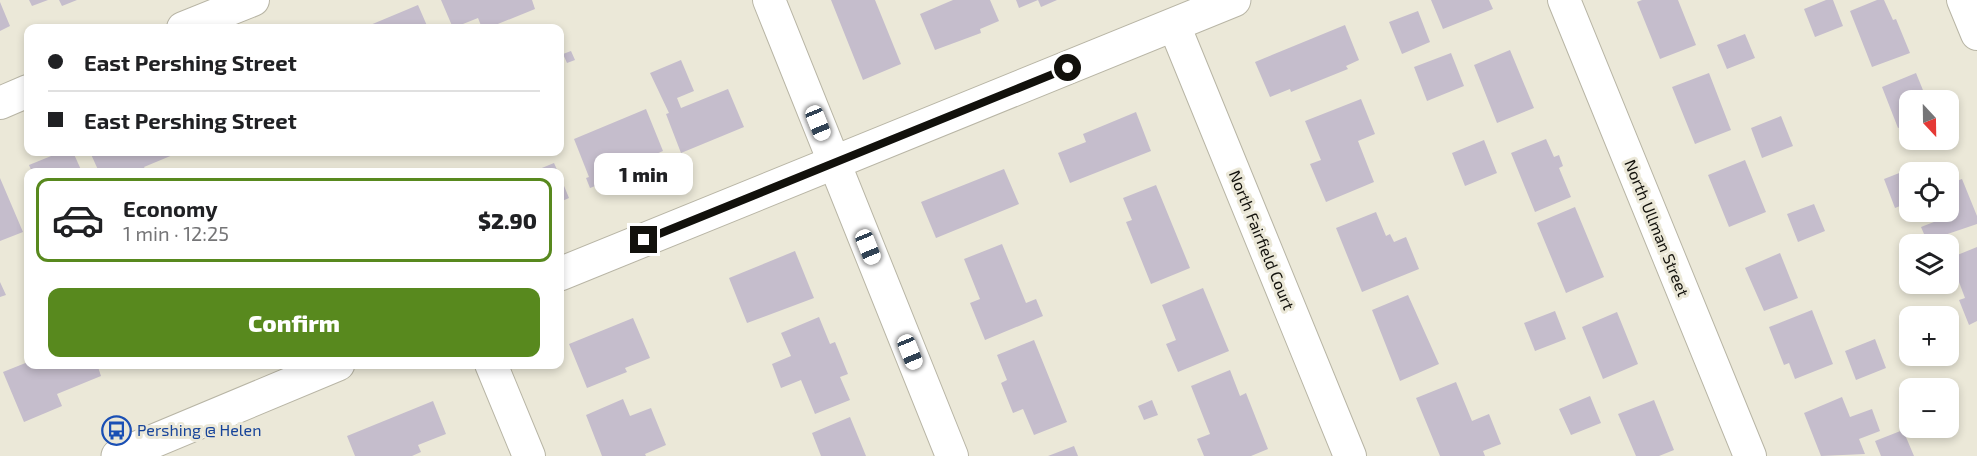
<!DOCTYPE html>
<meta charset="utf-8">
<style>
body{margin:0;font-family:"Exo 2",sans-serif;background:#f2f2f2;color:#202124;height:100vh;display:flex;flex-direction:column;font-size:22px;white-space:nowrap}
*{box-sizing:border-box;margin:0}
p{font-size:20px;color:#757577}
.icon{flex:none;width:33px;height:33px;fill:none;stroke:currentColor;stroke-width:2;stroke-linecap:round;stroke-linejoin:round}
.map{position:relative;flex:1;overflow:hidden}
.panel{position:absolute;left:24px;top:168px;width:540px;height:201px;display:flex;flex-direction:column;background:#fff;border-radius:12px;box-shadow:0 3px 9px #0003}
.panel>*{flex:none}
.banner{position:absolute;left:24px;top:24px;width:540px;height:132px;border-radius:12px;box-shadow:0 3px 9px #0003;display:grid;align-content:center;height:132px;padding:0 24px;background:#fff}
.needle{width:39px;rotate:158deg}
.tools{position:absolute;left:1899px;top:90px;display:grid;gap:12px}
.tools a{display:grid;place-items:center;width:60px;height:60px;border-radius:12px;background:#fff;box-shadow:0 3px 9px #0003;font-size:30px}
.end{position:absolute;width:27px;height:27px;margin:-14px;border:8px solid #12110c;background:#fff;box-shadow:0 0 0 3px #fff}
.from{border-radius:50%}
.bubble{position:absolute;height:42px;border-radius:12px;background:#fff;box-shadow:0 3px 9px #0003;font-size:20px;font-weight:800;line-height:42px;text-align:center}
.car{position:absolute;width:18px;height:36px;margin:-18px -9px;border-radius:8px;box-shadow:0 0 4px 2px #0007;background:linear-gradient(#fff 24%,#345 0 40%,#fff 0 76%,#345 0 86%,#fff 0)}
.banner b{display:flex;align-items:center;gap:21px;height:57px;font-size:22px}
.banner b+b{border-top:2px solid #e0e0e0}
.banner i{width:15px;height:15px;background:#202124}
ul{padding:10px 0 0;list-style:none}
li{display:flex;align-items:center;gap:18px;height:84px;margin:0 12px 9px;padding:0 12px;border:3px solid transparent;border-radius:12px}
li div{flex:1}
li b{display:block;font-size:22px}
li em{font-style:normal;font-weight:800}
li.active{border-color:#58891e}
li>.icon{width:54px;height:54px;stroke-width:1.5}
.cta{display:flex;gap:12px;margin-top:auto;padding:12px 24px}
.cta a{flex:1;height:69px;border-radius:12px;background:#58891e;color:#fff;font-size:24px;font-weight:800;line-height:69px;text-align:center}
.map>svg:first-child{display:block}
.building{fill:#c5bdcc}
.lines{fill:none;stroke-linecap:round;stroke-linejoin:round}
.street-casing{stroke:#b8b5a5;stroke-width:34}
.secondary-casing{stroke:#b8b5a5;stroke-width:35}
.street{stroke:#fff;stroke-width:32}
.secondary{stroke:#fff;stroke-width:33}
.route{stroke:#12110c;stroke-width:8}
.labels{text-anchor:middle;stroke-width:6;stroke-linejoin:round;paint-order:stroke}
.street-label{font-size:16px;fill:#12110c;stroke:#ebe8d8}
.transit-label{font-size:16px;fill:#164399;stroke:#ebe8d8;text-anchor:start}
</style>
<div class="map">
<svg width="1977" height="456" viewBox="0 0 1977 456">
<rect width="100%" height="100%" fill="#ebe8d8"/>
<!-- building -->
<path class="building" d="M29,0H48L32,6Z
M59,0H77L62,6Z
M441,0H532L535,9L488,28H482L478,18L453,28Z
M831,0H875L901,64L863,80Z
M953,0H990L999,21L980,29L981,33L935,50L920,14Z
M1016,0H1038L1019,8Z
M1038,0H1057L1041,7Z
M1431,0H1489L1493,9L1443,29Z
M1642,0H1678L1696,45L1660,59L1637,2Z
M1826,0H1833L1843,26L1815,37L1804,9Z
M1877,0H1884L1893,20L1896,19L1910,53L1872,67L1850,11Z
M0,2L10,26L0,31Z
M418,5L428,28H363Z
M1418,11L1430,42L1402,54L1389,22Z
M1345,25L1359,60L1346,66L1348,69L1291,92L1290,89L1270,97L1255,62Z
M1745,34L1755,58L1727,69L1717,45Z
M1510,50L1534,108L1497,123L1474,65Z
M571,51L575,60L567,63L563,54Z
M1451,53L1464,86L1427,101L1414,67Z
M681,60L694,91L677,98L681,108L728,89L744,127L681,153L666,114L669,113L650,73Z
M1709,73L1731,130L1695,144L1672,87Z
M1916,73L1927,100H1910L1909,133L1906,125L1898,128L1882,87Z
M1361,99L1375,134L1358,141L1374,182L1326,202L1310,164L1321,160L1305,121Z
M646,109L663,151L613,173L616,178L590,188L586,178L589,177L574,139Z
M1136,112L1151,151L1070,183L1058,153L1086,142L1083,134Z
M1781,116L1793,146L1762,158L1751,128Z
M1546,139L1554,157L1559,155L1563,166L1559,168L1571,197L1535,212L1511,153Z
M1484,140L1497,173L1465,186L1452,153Z
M1912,140H1936L1915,148Z
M61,152H73L82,172H32L29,165Z
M90,152H180L144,167L147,172H99Z
M1745,160L1766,212L1729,227L1708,175Z
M554,163L558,172H532Z
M1912,168L1910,202L1895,208L1884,179Z
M1004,169L1019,204L936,238L921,202Z
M560,176L569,198L560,202Z
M0,178L23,232L0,241Z
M1962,179L1977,216V224L1927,241L1921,227L1939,220L1936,212H1948V184Z
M1156,185L1190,268L1151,284L1126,222L1132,220L1123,198Z
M1814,204L1825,231L1798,242L1787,214Z
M1575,207L1604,277L1566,293L1537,223Z
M1376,212L1386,236L1390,234L1394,242L1406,237L1419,269L1362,292L1336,228Z
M1002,244L1026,303L1036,299L1043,316L985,340L970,303L980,299L964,259Z
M1977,247V321L1969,325L1959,300L1965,298L1950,258Z
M795,251L814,298L747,323L729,278Z
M1780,253L1798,298L1764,311L1745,268Z
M0,282L6,295L0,297Z
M1203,288L1229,351L1178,372L1166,344L1176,340L1162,305Z
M1408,295L1439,364L1400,381L1372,310Z
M1812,310L1833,364L1795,379L1789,363L1784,365L1769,327Z
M1555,311L1566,339L1535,351L1524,323Z
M1617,312L1638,364L1603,379L1582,327Z
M819,317L830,344L835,342L848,374L840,377L850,400L815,414L801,380L781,388L772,364L791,356L781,333Z
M633,318L650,358L625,368L627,372L587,388L569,344Z
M1875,339L1886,368L1856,380L1845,351Z
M1034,340L1067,422L1034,435L1023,409L1013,413L1001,383L1007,380L997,355Z
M28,362V364H97L101,376L57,394L62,406L24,422L3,372Z
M114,364H128V365L116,369Z
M1230,370L1240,396L1246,393L1268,449L1251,456H1204L1197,439L1210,434L1191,386Z
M1456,382L1472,421L1489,414L1501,444L1483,451L1485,456H1440L1416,398Z
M1590,396L1601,423L1571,435L1559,409Z
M1842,397L1850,417L1872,409L1880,431L1859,439L1865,454L1821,456L1804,413Z
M623,399L630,416L651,408L666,445L645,454L646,456H602L586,415Z
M1152,400L1158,415L1144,420L1138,406Z
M1654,400L1674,450L1659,456H1636L1618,414Z
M433,401L446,434L418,445L421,452L412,456H355L347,436Z
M850,417L866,456H821L812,433Z
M1903,430L1914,456H1881L1875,441Z
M1074,446L1078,456H1048Z"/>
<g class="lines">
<defs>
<path id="street" d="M769,0L952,456
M1564,0L1750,456
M1963,0L1977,34
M1174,25L1350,456
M183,28L253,0
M0,103L28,91
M491,364L529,456"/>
<path id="secondary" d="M560,274L1234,0
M118,456L338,364"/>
</defs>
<!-- street casing -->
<use href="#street" class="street-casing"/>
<!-- secondary casing -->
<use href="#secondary" class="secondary-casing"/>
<!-- street -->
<use href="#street" class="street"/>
<!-- secondary -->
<use href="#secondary" class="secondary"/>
</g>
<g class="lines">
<!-- route -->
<path class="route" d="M644,240L1068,68"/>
</g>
<!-- icons -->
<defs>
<symbol id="bus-ring" viewBox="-11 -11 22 22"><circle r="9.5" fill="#ebe8d8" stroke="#1a4fb4" stroke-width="1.5"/><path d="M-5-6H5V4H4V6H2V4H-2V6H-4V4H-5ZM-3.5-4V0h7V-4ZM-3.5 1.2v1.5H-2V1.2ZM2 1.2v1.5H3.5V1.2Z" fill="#1a4fb4"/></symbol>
</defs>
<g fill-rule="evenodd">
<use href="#bus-ring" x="100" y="414" width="33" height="33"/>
</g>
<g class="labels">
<!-- street labels -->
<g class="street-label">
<text transform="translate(1657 228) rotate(68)" y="6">North Ullman Street</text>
<text transform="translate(1262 240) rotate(68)" y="6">North Fairfield Court</text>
</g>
<!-- transit labels -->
<g class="transit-label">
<text x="137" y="436">Pershing @ Helen</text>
</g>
</g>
</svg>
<div class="tools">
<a><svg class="needle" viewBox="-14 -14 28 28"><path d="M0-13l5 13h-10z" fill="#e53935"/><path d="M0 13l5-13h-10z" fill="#757577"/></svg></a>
<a><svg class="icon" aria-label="locate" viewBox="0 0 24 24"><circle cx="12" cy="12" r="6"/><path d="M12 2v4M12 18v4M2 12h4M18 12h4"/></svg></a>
<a><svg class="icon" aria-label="layers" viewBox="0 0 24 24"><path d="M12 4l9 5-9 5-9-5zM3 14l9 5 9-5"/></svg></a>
<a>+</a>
<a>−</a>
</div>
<i class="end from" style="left:1068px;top:68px"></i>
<i class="end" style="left:644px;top:240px"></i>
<div class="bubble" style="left:594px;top:153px;width:99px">1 min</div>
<i class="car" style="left:818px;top:123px;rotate:158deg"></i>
<i class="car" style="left:868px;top:247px;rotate:158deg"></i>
<i class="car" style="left:910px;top:352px;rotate:158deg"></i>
<div class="banner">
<b><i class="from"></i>East Pershing Street</b>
<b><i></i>East Pershing Street</b>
</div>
<section class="panel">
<ul>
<li class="active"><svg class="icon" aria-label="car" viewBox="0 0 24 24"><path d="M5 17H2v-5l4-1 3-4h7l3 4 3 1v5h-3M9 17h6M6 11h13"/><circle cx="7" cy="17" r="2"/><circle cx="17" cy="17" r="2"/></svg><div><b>Economy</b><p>1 min · 12:25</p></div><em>$2.90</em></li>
</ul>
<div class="cta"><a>Confirm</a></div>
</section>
</div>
